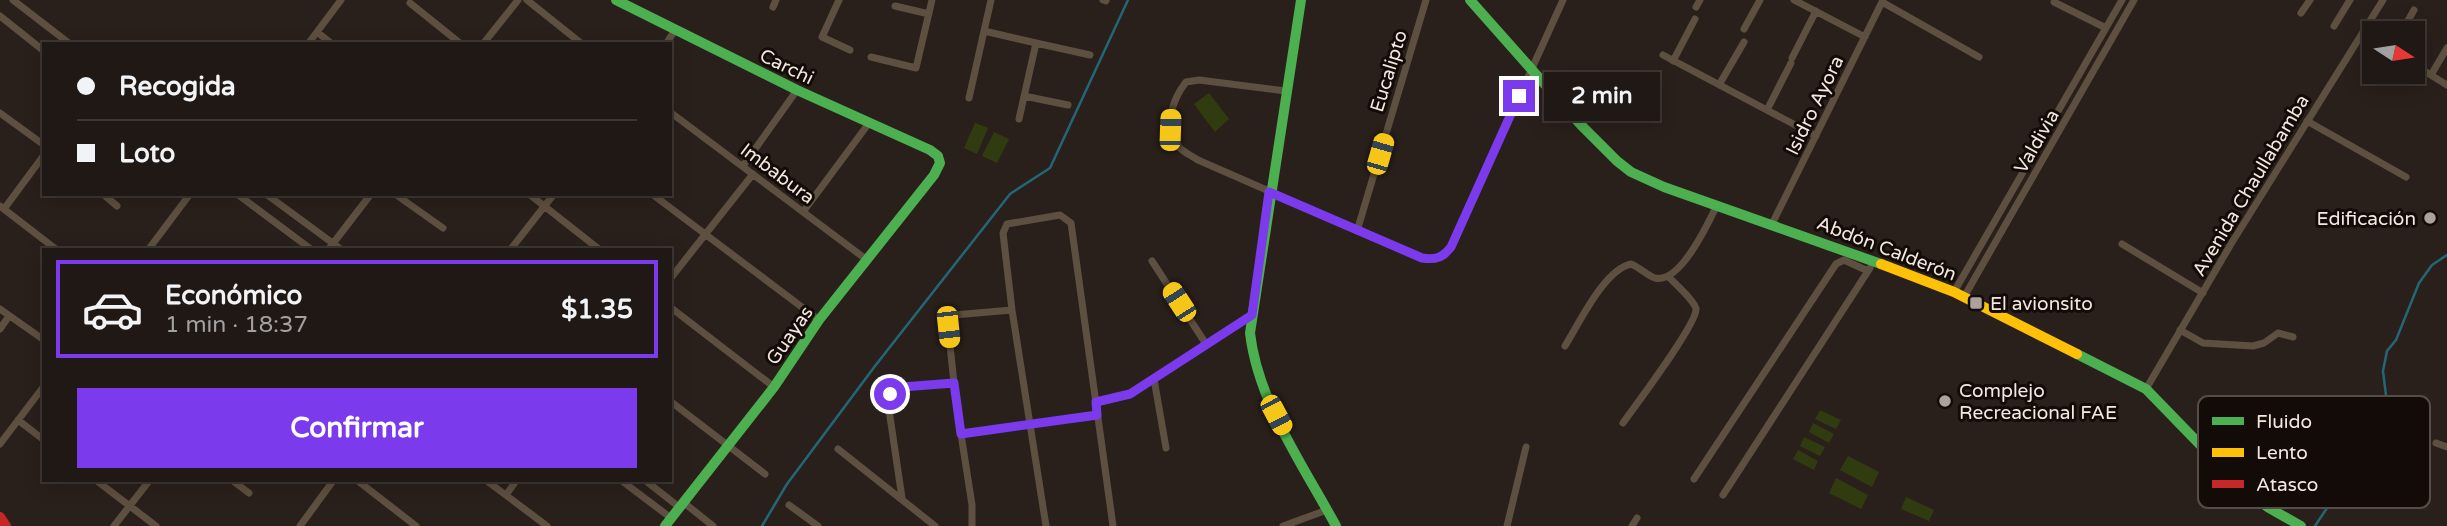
<!DOCTYPE html>
<html lang="es">
<meta charset="utf-8">
<style>
body{margin:0;font-family:"Varela Round",sans-serif;background:#28211d;color:#f1f3f6;height:100vh;display:flex;flex-direction:column;font-size:26px;white-space:nowrap}
*{box-sizing:border-box;margin:0}
p{font-size:23px;color:#a2a0a0}
.icon{flex:none;width:38px;height:38px;fill:none;stroke:currentColor;stroke-width:2;stroke-linecap:round;stroke-linejoin:round}
.map{position:relative;flex:1;overflow:hidden}
.panel{position:absolute;left:42px;top:248px;width:630px;height:234px;display:flex;flex-direction:column;background:#201814;border-radius:0px;box-shadow:0 4px 18px #0003,0 0 0 2px #3d3734}
.panel>*{flex:none}
.hud{position:absolute;left:42px;top:42px;width:630px;height:154px;border-radius:0px;box-shadow:0 4px 18px #0003,0 0 0 2px #3d3734;display:grid;align-content:center;height:154px;padding:0 35px;background:#201814}
.needle{width:46px;rotate:102deg}
.controls{position:absolute;left:2362px;top:21px;display:grid;gap:14px}
.controls a{display:grid;place-items:center;width:63px;height:63px;border-radius:0px;background:#201814;box-shadow:0 4px 18px #0003,0 0 0 2px #3d3734;font-size:35px}
.end{position:absolute;width:32px;height:32px;margin:-16px;border:9px solid #7c3aed;background:#fff;box-shadow:0 0 0 4px #fff}
.from{border-radius:50%}
.bubble{position:absolute;height:49px;border-radius:0px;background:#201814;box-shadow:0 4px 18px #0003,0 0 0 2px #3d3734;font-size:23px;font-weight:700;line-height:49px;text-align:center}
.car{position:absolute;width:21px;height:42px;margin:-21px -10px;border-radius:9px;box-shadow:0 0 5px 2px #0007;background:linear-gradient(#f5c518 24%,#345 0 40%,#f5c518 0 76%,#345 0 86%,#f5c518 0)}
.hud b{display:flex;align-items:center;gap:24px;height:66px;font-size:26px}
.hud b+b{border-top:2px solid #3d3734}
.hud i{width:18px;height:18px;background:#f1f3f6}
ul{padding:12px 0 0;list-style:none}
li{display:flex;align-items:center;gap:21px;height:98px;margin:0 14px 10px;padding:0 21px;border:4px solid transparent;border-radius:0px}
li div{flex:1}
li b{display:block;font-size:26px}
li em{font-style:normal;font-weight:700}
li.current{border-color:#7c3aed}
li>.icon{width:63px;height:63px;stroke-width:1.5}
.action{display:flex;gap:14px;margin-top:auto;padding:14px 35px}
.action a{flex:1;height:80px;border-radius:0px;background:#7c3aed;color:#fff;font-size:28px;font-weight:700;line-height:80px;text-align:center}
.map>svg:first-child{display:block}
.green{fill:#303c0f}
.lines{fill:none;stroke-linecap:round;stroke-linejoin:round}
.stream{stroke:#236676;stroke-width:2.5}
.street{stroke:#5e5040;stroke-width:7}
.fast{stroke:#4caf50;stroke-width:10}
.slow{stroke:#ffc107;stroke-width:10}
.jam{stroke:#c62828;stroke-width:10}
.route{stroke:#7c3aed;stroke-width:9}
.poi-dot{fill:#ada19b;stroke:#130b07;stroke-width:2.5}
.labels{text-anchor:middle;stroke-width:6;stroke-linejoin:round;paint-order:stroke}
.street-label{font-size:19px;fill:#f4e7e0;stroke:#130b07}
.poi-label{font-size:19px;fill:#f4e7e0;stroke:#130b07;text-anchor:start}
.key{fill:#130b07;stroke:#564d48;stroke-width:2}
.key-label{font-size:19px;fill:#f4e7e0}
</style>
<div class="map">
<svg width="2447" height="526" viewBox="0 0 2447 526">
<rect width="100%" height="100%" fill="#2a201b"/>
<!-- green -->
<path class="green" d="M1209,93L1229,119L1215,132L1194,104Z
M975,123L988,128L977,154L964,148Z
M994,132L1009,139L997,163L982,156Z
M1820,410L1841,420L1836,429L1815,419Z
M1813,423L1834,434L1829,443L1809,432Z
M1804,437L1825,447L1820,456L1800,446Z
M1798,450L1818,461L1814,470L1793,459Z
M1848,456L1879,472L1872,487L1840,470Z
M1836,478L1868,495L1861,509L1829,493Z
M1906,497L1934,510L1929,521L1901,509Z"/>
<g class="lines">
<!-- stream -->
<path class="stream" d="M762,526L787,484L875,366L1010,194L1050,168L1128,0
M2315,526L2337,493L2348,454L2358,444L2381,428L2388,412L2383,371L2387,351L2396,340L2419,283L2432,265L2447,255"/>
<!-- street -->
<path class="street" d="M13,0L70,44
M527,0L582,44
M839,0L822,37L850,50
M1103,0L1106,1
M1794,0L1865,37
M1882,2L1979,57
M2054,2L2106,28
M410,3L461,44
M895,6L929,14
M773,7L776,0
M1696,7L1700,0
M2301,13L2310,0
M0,16L44,51
M2334,26L2350,0
M1744,29L1760,0
M984,31L1036,43L1019,119
M2364,31L2375,39
M317,32L332,44
M2401,33L2414,10
M1036,43L1090,55
M308,44L341,0
M483,44L518,0
M666,44L675,30
M1663,55L1816,136
M871,57L916,68L932,0
M1792,58L1816,11
M1673,61L1695,19
M2413,64L2447,85
M2431,75L2447,48
M1719,85L1744,42
M1286,91L1199,80L1186,82C1172,100 1163,127 1179,147C1183,152 1192,156 1198,160L1422,258L1434,259L1445,255L1451,247L1563,0
M1024,96L1068,105
M969,98L991,0
M1767,110L1791,63
M670,112L867,260
M0,113L44,145
M2307,121L2406,177
M743,166L797,90
M103,194L117,206
M237,194L312,250
M266,194L342,250
M395,194L443,228
M529,194L600,250
M652,194L819,320
M0,206L57,250
M4,209L44,155
M803,212L869,123
M1772,224L1883,0
M1357,231L1426,0
M2122,244L2203,293
M148,250L190,194
M328,250L371,194
M510,250L554,194
M1152,261L1206,344
M670,279L753,174
M1954,292L2122,0
M1964,297L2134,0
M670,307L774,387
M0,309L44,340
M0,329L9,316
M2180,330L2203,343L2253,346L2264,343L2278,333L2293,337
M1565,346C1580,322 1604,270 1631,264C1639,267 1648,276 1655,278C1680,284 1708,224 1717,205
M1154,379L1166,448
M954,383L948,327L950,317L954,315L1012,310
M2146,389L2231,244L2383,0
M670,401L765,474
M1096,403L1130,394L1252,315
M18,420L44,440
M1623,423C1635,406 1697,324 1696,309C1695,301 1674,283 1668,276
M961,434L972,505V526
M2436,443L2447,447
M0,444L44,386
M838,449L935,526
M1694,479L1836,264L1844,260L1868,271
M97,481L156,526
M233,481L249,493
M358,481L416,526
M487,481L547,526
M622,481L671,518
M646,481L679,507
M506,495L516,481
M1723,495L1870,268
M902,498L888,403L890,394L897,388L954,383L961,434L1097,415
M683,502L713,526
M789,505L818,526
M114,526L149,481
M300,526L333,481
M1046,526L1012,310L1003,233L1007,224L1060,215L1071,223L1113,526
M1283,526L1327,510
M1507,526L1526,447
M1632,526L1637,518"/>
<!-- fast -->
<path class="fast" d="M616,0L797,90L930,150L938,156L940,163L934,175L819,320L774,387L665,526
M1301,0L1250,333C1258,402 1303,465 1336,526
M1470,0L1580,124L1617,161L1631,172L1664,187L1881,264
M2077,354L2146,389L2243,489L2269,508L2301,526"/>
<!-- slow -->
<path class="slow" d="M1881,264L1954,292L2077,354"/>
<!-- jam -->
<path class="jam" d="M0,517L6,526"/>
</g>
<g class="lines">
<!-- route -->
<path class="route" d="M890,394L902,387L954,383L961,434L1097,415L1096,402L1130,394L1252,315L1269,192L1422,258C1436,260 1442,258 1451,247L1519,96"/>
</g>
<!-- markers -->
<g class="poi-dot">
<circle cx="2430" cy="218" r="7"/>
<rect x="1969" y="296" width="14" height="14" rx="3.5"/>
<circle cx="1945" cy="401" r="7"/>
</g>
<g class="labels">
<!-- street labels -->
<g class="street-label">
<text transform="translate(787 66) rotate(26)" y="7">Carchi</text>
<text transform="translate(1388 71) rotate(-73)" y="7">Eucalipto</text>
<text transform="translate(1814 105) rotate(-64)" y="7">Isidro Ayora</text>
<text transform="translate(2036 141) rotate(-60)" y="7">Valdivia</text>
<text transform="translate(778 173) rotate(37)" y="7">Imbabura</text>
<text transform="translate(2250 185) rotate(-59)" y="7">Avenida Chaullabamba</text>
<text transform="translate(1887 248) rotate(21)" y="7">Abdón Calderón</text>
<text transform="translate(789 335) rotate(-55)" y="7">Guayas</text>
</g>
<!-- poi labels -->
<g class="poi-label">
<text x="2416" y="225" text-anchor="end">Edificación</text>
<text x="1990" y="310">El avionsito</text>
<text x="1959" y="397">Complejo<tspan x="1959" dy="22">Recreacional FAE</tspan></text>
</g>
</g>
<!-- legend -->
<rect x="2198" y="396" width="232" height="112" rx="10" class="key"/>
<rect x="2212" y="417" width="32" height="8" fill="#4caf50"/>
<rect x="2212" y="448" width="32" height="9" fill="#ffc107"/>
<rect x="2212" y="480" width="32" height="8" fill="#c62828"/>
<g class="key-label">
<text x="2256" y="428">Fluido</text>
<text x="2256" y="459">Lento</text>
<text x="2256" y="491">Atasco</text>
</g>
</svg>
<div class="controls">
<a><svg class="needle" viewBox="-14 -14 28 28"><path d="M0-13l5 13h-10z" fill="#e53935"/><path d="M0 13l5-13h-10z" fill="#a2a0a0"/></svg></a>
</div>
<i class="end from" style="left:890px;top:394px"></i>
<i class="end" style="left:1519px;top:96px"></i>
<div class="bubble" style="left:1544px;top:72px;width:116px">2 min</div>
<i class="car" style="left:1170px;top:130px;rotate:2deg"></i>
<i class="car" style="left:1380px;top:154px;rotate:16deg"></i>
<i class="car" style="left:1179px;top:302px;rotate:327deg"></i>
<i class="car" style="left:948px;top:327px;rotate:174deg"></i>
<i class="car" style="left:1276px;top:415px;rotate:152deg"></i>
<div class="hud">
<b><i class="from"></i>Recogida</b>
<b><i></i>Loto</b>
</div>
<section class="panel">
<ul>
<li class="current"><svg class="icon" aria-label="car" viewBox="0 0 24 24"><path d="M5 17H2v-5l4-1 3-4h7l3 4 3 1v5h-3M9 17h6M6 11h13"/><circle cx="7" cy="17" r="2"/><circle cx="17" cy="17" r="2"/></svg><div><b>Económico</b><p>1 min · 18:37</p></div><em>$1.35</em></li>
</ul>
<div class="action"><a>Confirmar</a></div>
</section>
</div>
